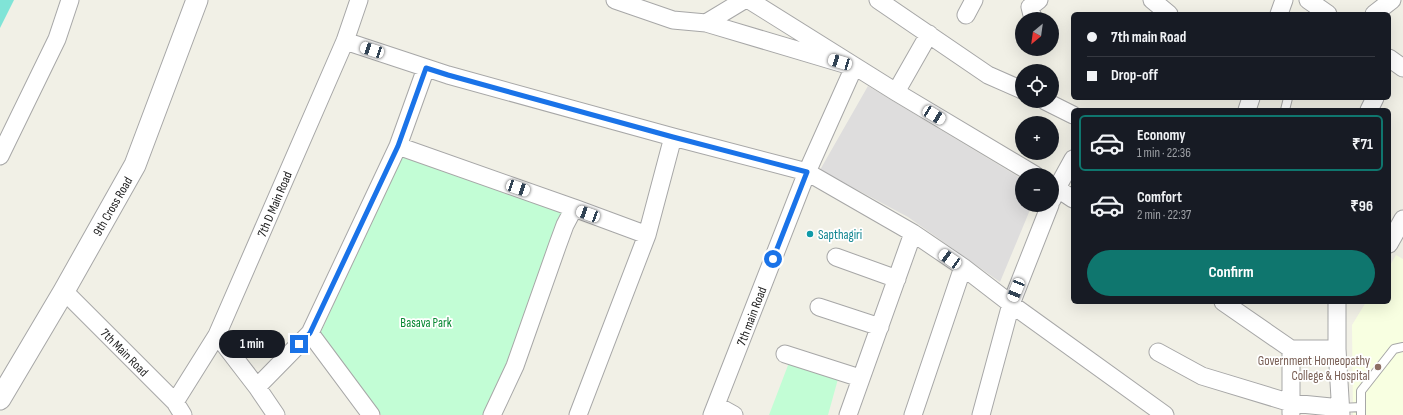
<!DOCTYPE html>
<meta charset="utf-8">
<style>
body{margin:0;font-family:"Sofia Sans Condensed",sans-serif;background:#20242c;color:#f1f3f6;height:100vh;display:flex;flex-direction:column;font-size:15px;white-space:nowrap}
*{box-sizing:border-box;margin:0}
p{font-size:13px;color:#9ea1a6}
.icon{flex:none;width:22px;height:22px;fill:none;stroke:currentColor;stroke-width:2;stroke-linecap:round;stroke-linejoin:round}
.map{position:relative;flex:1;overflow:hidden}
.side{position:absolute;left:1071px;top:108px;width:320px;height:196px;display:flex;flex-direction:column;background:#171b24;border-radius:6px;box-shadow:0 4px 16px #0002}
.side>*{flex:none}
.banner{position:absolute;left:1071px;top:12px;width:320px;height:88px;border-radius:6px;box-shadow:0 4px 16px #0002;display:grid;align-content:center;height:88px;padding:0 16px;background:#171b24}
.needle{width:26px;rotate:209deg}
.tools{position:absolute;left:1015px;top:12px;display:grid;gap:8px}
.tools a{display:grid;place-items:center;width:44px;height:44px;border-radius:50%;background:#171b24;box-shadow:0 4px 16px #0002;font-size:20px}
.end{position:absolute;width:18px;height:18px;margin:-9px;border:5px solid #1a73e8;background:#fff;box-shadow:0 0 0 2px #fff}
.from{border-radius:50%}
.bubble{position:absolute;height:28px;border-radius:14px;background:#171b24;box-shadow:0 4px 16px #0002;font-size:13px;font-weight:700;line-height:28px;text-align:center}
.car{position:absolute;width:12px;height:24px;margin:-12px -6px;border-radius:5px;box-shadow:0 0 3px 1px #0007;background:linear-gradient(#fff 24%,#345 0 40%,#fff 0 76%,#345 0 86%,#fff 0)}
.banner b{display:flex;align-items:center;gap:14px;height:38px;font-size:15px}
.banner b+b{border-top:1px solid #363941}
.banner i{width:10px;height:10px;background:#f1f3f6}
ul{padding:7px 0 0;list-style:none}
li{display:flex;align-items:center;gap:12px;height:56px;margin:0 8px 6px;padding:0 8px;border:2px solid transparent;border-radius:6px}
li div{flex:1}
li b{display:block;font-size:15px}
li em{font-style:normal;font-weight:700}
li.current{border-color:#0f766e}
li>.icon{width:36px;height:36px;stroke-width:1.5}
.cta{display:flex;gap:8px;margin-top:auto;padding:8px 16px}
.cta a{flex:1;height:46px;border-radius:24px;background:#0f766e;color:#fff;font-size:16px;font-weight:700;line-height:46px;text-align:center}
.map>svg:first-child{display:block}
.residential{fill:#dedddd}
.education{fill:#f8ffe1}
.park{fill:#c2fdd5}
.pitch{fill:#80e4d7}
.lines{fill:none;stroke-linecap:round;stroke-linejoin:round}
.service-casing{stroke:#a7a7a7;stroke-width:10}
.minor-casing{stroke:#a7a7a7;stroke-width:19}
.tertiary-casing{stroke:#a7a7a7;stroke-width:23}
.service{stroke:#fff;stroke-width:8}
.minor{stroke:#fff;stroke-width:17}
.tertiary{stroke:#fff;stroke-width:21}
.route{stroke:#1a73e8;stroke-width:5}
.culture-dot{fill:#0f9aa8;stroke:#fff;stroke-width:1.5}
.education-dot{fill:#8d6e63;stroke:#fff;stroke-width:1.5}
.labels{text-anchor:middle;stroke-width:3.5;stroke-linejoin:round;paint-order:stroke}
.street-label{font-size:13px;fill:#202020;stroke:#fff}
.culture-label{font-size:13px;fill:#0d838f;stroke:#fff;text-anchor:start}
.park-label{font-size:13px;fill:#058731;stroke:#fff}
.education-label{font-size:13px;fill:#785e54;stroke:#fff;text-anchor:end}
</style>
<div class="map">
<svg width="1403" height="415" viewBox="0 0 1403 415">
<rect width="100%" height="100%" fill="#f1f0e6"/>
<!-- residential -->
<path class="residential" d="M868,86L1022,179V205H1032L1000,282L908,217L820,170Z"/>
<!-- education -->
<path class="education" d="M1396,255L1403,259V415H1353L1352,325L1366,302H1389V267Z"/>
<!-- park -->
<path class="park" d="M402,155L565,210L506,367L485,415H381L320,334Z
M790,360L838,379L828,415H769Z"/>
<!-- pitch -->
<path class="pitch" d="M0,0H14L0,28Z"/>
<g class="lines">
<defs>
<path id="service" d="M1285,110L1288,98
M1341,408L1361,407
M1361,415V391L1394,349L1403,347"/>
<path id="minor" d="M615,0L673,20L706,23L744,0
M749,0L896,92L1035,175
M878,0L988,75L1022,90
M1152,0L1169,14
M1308,0L1328,14
M1279,14L1284,0
M1374,14L1392,0
M966,15L974,0
M1033,19L1030,7L1039,0
M706,23L854,67L807,172L712,415
M345,41L448,75L673,137L807,172L913,233L963,267L1011,304L1050,205
M1389,58L1403,68
M896,92L929,34
M1045,101L1073,115
M1247,110L1251,98
M1369,110L1375,98
M398,146L426,68
M0,156L57,39L70,0
M1052,185L1073,199
M1052,200L1057,188L1073,159
M574,208L647,235
M1389,244L1403,219
M836,257L897,279
M64,291L175,402L183,415
M1223,302L1291,349H1337
M1337,302V349L1341,415
M819,307L880,327
M310,333L398,146L574,208L565,225L558,244L515,366L492,415
M217,335L257,387L276,415
M1158,352L1202,376L1291,403L1341,408
M785,354L860,378
M257,387L310,333L371,415
M175,402L217,335L345,41L359,0
M716,405L734,415
M1291,413V349
M578,415L647,235L673,137
M848,415L913,233
M913,415L963,267
M981,415L1011,304L1165,415"/>
<path id="tertiary" d="M0,399L64,291L135,165L197,0"/>
</defs>
<!-- service casing -->
<use href="#service" class="service-casing"/>
<!-- minor casing -->
<use href="#minor" class="minor-casing"/>
<!-- tertiary casing -->
<use href="#tertiary" class="tertiary-casing"/>
<!-- service -->
<use href="#service" class="service"/>
<!-- minor -->
<use href="#minor" class="minor"/>
<!-- tertiary -->
<use href="#tertiary" class="tertiary"/>
</g>
<g class="lines">
<!-- route -->
<path class="route" d="M299,344L310,333L398,146L426,68L448,75L673,137L807,172L773,259"/>
</g>
<!-- markers -->
<circle class="culture-dot" cx="810" cy="234" r="4"/>
<circle class="education-dot" cx="1378" cy="367" r="4"/>
<g class="labels">
<!-- street labels -->
<g class="street-label">
<text transform="translate(274 204) rotate(-67)" y="5">7th D Main Road</text>
<text transform="translate(112 206) rotate(-60)" y="5">9th Cross Road</text>
<text transform="translate(751 316) rotate(-69)" y="5">7th main Road</text>
<text transform="translate(125 352) rotate(45)" y="5">7th Main Road</text>
</g>
<!-- culture labels -->
<g class="culture-label">
<text x="818" y="239">Sapthagiri</text>
</g>
<!-- park labels -->
<g class="park-label">
<text x="426" y="327">Basava Park</text>
</g>
<!-- education labels -->
<g class="education-label">
<text x="1370" y="365">Government Homeopathy<tspan x="1370" dy="15">College &amp; Hospital</tspan></text>
</g>
</g>
</svg>
<div class="tools">
<a><svg class="needle" viewBox="-14 -14 28 28"><path d="M0-13l5 13h-10z" fill="#e53935"/><path d="M0 13l5-13h-10z" fill="#9ea1a6"/></svg></a>
<a><svg class="icon" aria-label="locate" viewBox="0 0 24 24"><circle cx="12" cy="12" r="6"/><path d="M12 2v4M12 18v4M2 12h4M18 12h4"/></svg></a>
<a>+</a>
<a>−</a>
</div>
<i class="end from" style="left:773px;top:259px"></i>
<i class="end" style="left:299px;top:344px"></i>
<div class="bubble" style="left:219px;top:330px;width:66px">1 min</div>
<i class="car" style="left:372px;top:50px;rotate:288deg"></i>
<i class="car" style="left:840px;top:62px;rotate:287deg"></i>
<i class="car" style="left:934px;top:115px;rotate:121deg"></i>
<i class="car" style="left:518px;top:188px;rotate:109deg"></i>
<i class="car" style="left:588px;top:214px;rotate:290deg"></i>
<i class="car" style="left:950px;top:259px;rotate:305deg"></i>
<i class="car" style="left:1016px;top:290px;rotate:202deg"></i>
<div class="banner">
<b><i class="from"></i>7th main Road</b>
<b><i></i>Drop-off</b>
</div>
<section class="side">
<ul>
<li class="current"><svg class="icon" aria-label="car" viewBox="0 0 24 24"><path d="M5 17H2v-5l4-1 3-4h7l3 4 3 1v5h-3M9 17h6M6 11h13"/><circle cx="7" cy="17" r="2"/><circle cx="17" cy="17" r="2"/></svg><div><b>Economy</b><p>1 min · 22:36</p></div><em>₹71</em></li>
<li><svg class="icon" aria-label="car" viewBox="0 0 24 24"><path d="M5 17H2v-5l4-1 3-4h7l3 4 3 1v5h-3M9 17h6M6 11h13"/><circle cx="7" cy="17" r="2"/><circle cx="17" cy="17" r="2"/></svg><div><b>Comfort</b><p>2 min · 22:37</p></div><em>₹96</em></li>
</ul>
<div class="cta"><a>Confirm</a></div>
</section>
</div>
